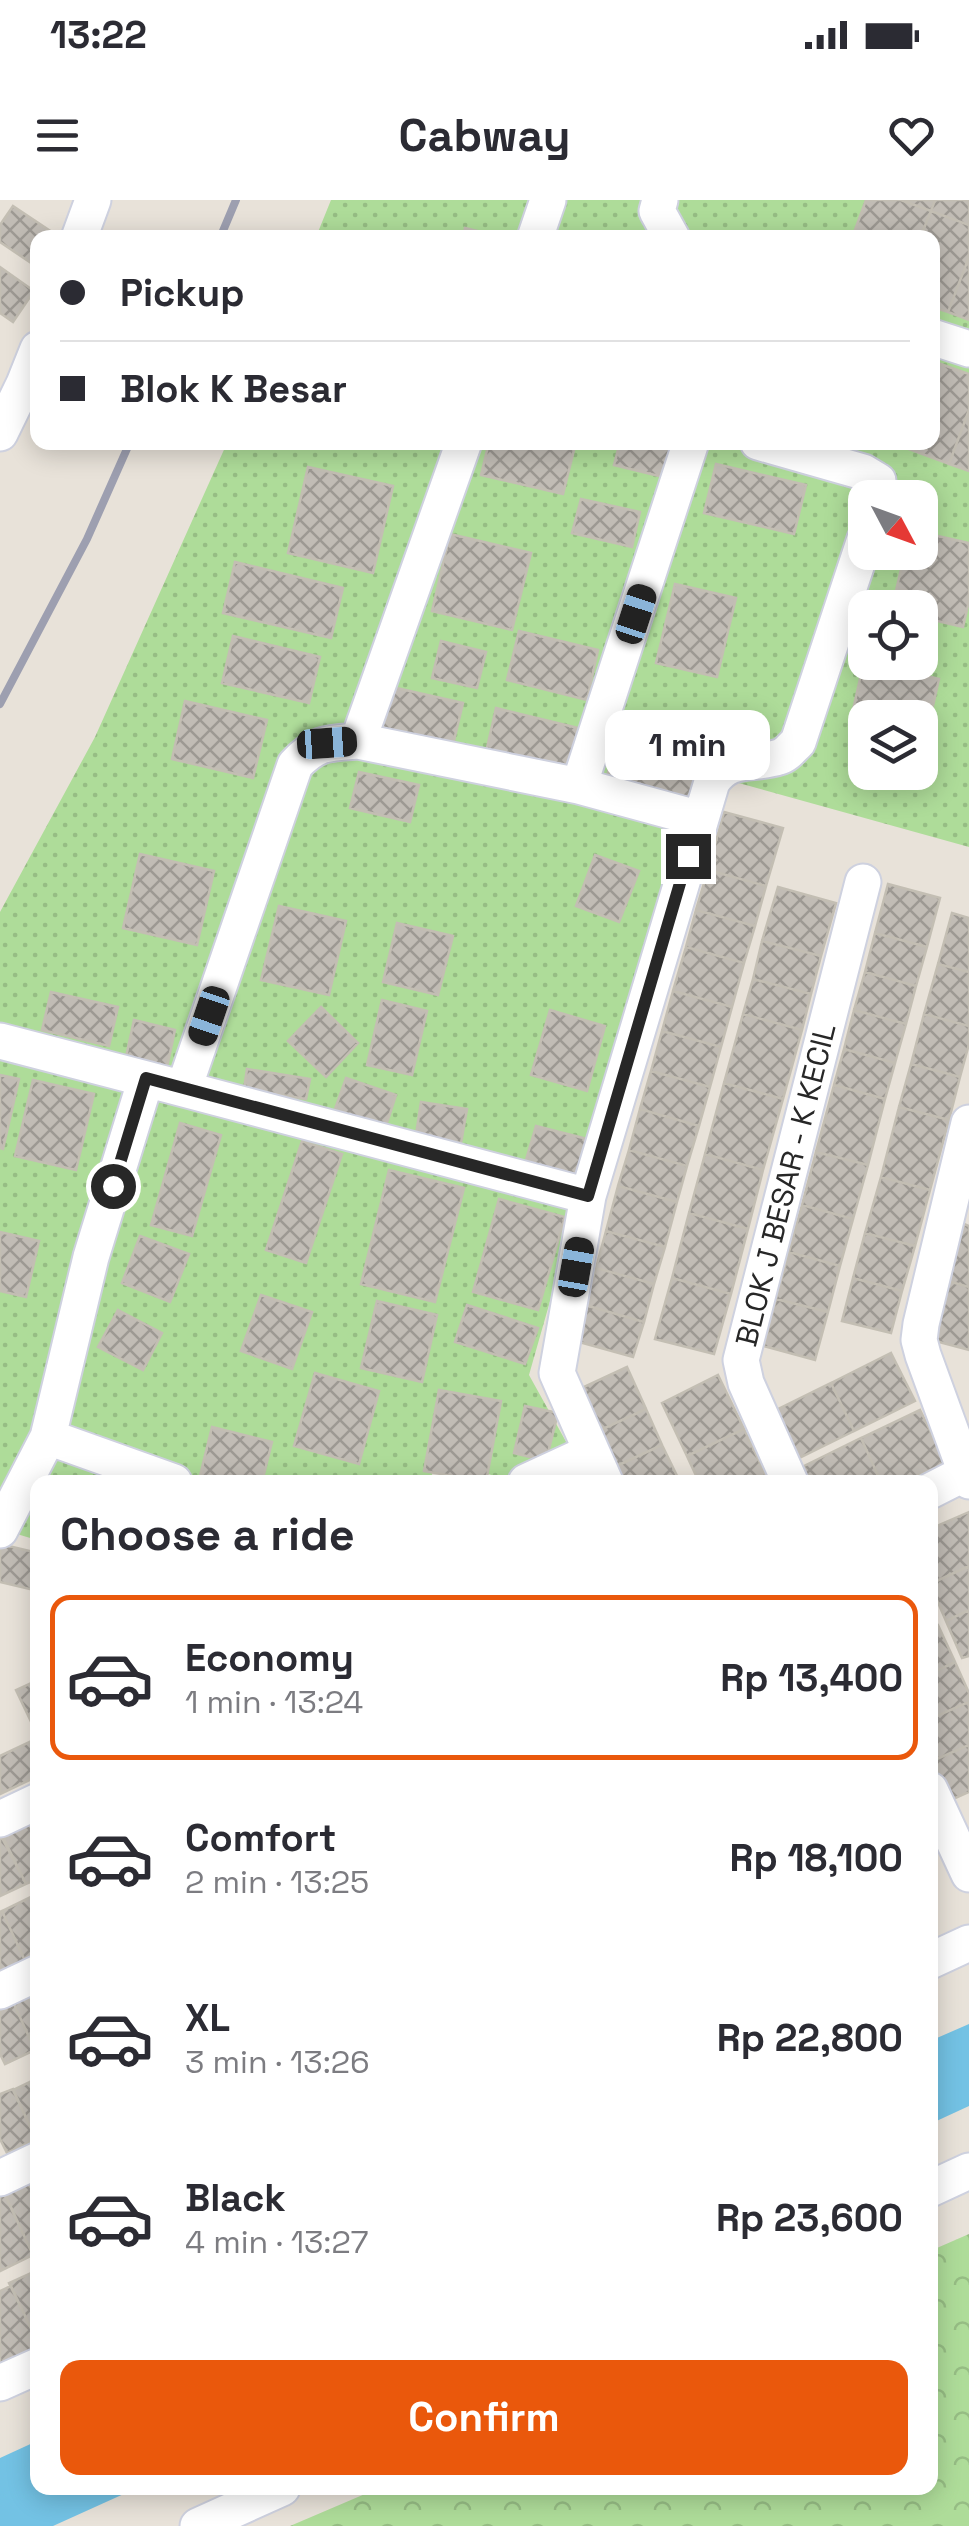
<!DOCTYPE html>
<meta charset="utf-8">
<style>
body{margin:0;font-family:"Space Grotesk",sans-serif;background:#f2f2f3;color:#2b2b33;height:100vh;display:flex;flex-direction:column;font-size:38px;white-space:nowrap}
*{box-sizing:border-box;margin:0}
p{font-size:32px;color:#7c7c81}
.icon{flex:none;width:55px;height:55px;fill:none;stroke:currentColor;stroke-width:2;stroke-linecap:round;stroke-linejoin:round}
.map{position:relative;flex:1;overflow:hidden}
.panel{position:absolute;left:30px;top:1275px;width:908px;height:1020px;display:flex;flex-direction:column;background:#fff;border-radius:20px;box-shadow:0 5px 25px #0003}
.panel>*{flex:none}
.top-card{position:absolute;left:30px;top:30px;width:910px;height:220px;border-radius:20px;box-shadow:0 5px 25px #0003;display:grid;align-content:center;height:220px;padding:0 30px;background:#fff}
.needle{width:65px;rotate:131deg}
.buttons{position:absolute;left:848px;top:280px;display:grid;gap:20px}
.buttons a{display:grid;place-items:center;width:90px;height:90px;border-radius:20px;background:#fff;box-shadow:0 5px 25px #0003;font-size:50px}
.end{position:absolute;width:45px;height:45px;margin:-22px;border:12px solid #272727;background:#fff;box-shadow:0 0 0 5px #fff}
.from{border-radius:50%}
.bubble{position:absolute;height:70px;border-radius:20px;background:#fff;box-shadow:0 5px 25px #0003;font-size:32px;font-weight:600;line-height:70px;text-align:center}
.car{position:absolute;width:30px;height:60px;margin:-30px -15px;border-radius:12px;box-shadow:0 0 8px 2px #0007;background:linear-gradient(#222 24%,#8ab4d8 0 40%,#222 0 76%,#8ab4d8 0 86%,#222 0)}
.top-card b{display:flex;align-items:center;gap:35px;height:95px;font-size:38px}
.top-card b+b{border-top:2px solid #e1e1e2}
.top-card i{width:25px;height:25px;background:#2b2b33}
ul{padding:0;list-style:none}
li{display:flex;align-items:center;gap:30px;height:165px;margin:0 20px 15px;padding:0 10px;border:5px solid transparent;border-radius:20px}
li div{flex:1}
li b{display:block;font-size:38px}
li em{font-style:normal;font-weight:600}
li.selected{border-color:#ea580c}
li>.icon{width:90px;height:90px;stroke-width:1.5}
h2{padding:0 30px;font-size:45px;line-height:120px}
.primary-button{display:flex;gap:20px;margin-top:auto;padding:20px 30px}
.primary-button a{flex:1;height:115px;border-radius:20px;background:#ea580c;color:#fff;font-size:40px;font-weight:600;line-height:115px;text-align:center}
.status{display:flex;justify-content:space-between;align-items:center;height:70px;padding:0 50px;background:#fff;direction:ltr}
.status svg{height:28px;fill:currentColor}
header{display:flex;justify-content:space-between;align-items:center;height:130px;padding:0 30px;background:#fff;font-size:45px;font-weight:600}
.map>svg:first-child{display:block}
.grass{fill:url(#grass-dots);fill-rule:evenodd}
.forest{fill:url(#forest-crowns)}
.water{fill:#73c2e4}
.building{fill:url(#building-cross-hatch);stroke:#c3beb3;stroke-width:2.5}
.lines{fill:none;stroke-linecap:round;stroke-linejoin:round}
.minor-casing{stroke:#ced1df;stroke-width:39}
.minor{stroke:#fff;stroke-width:35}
.rail{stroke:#9d9fb0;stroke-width:8}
.route{stroke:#272727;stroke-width:12}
.labels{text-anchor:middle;stroke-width:8;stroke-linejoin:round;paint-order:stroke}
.street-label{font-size:30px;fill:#272727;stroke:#fff}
</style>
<div class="status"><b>13:22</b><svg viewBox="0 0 49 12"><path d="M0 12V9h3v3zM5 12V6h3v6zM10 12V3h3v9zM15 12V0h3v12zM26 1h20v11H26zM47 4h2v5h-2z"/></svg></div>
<header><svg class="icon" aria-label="menu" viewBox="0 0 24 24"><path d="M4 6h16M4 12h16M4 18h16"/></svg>Cabway<svg class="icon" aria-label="heart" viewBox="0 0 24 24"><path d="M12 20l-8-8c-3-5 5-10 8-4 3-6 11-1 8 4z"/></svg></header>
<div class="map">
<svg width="969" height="2326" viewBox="0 0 969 2326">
<defs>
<pattern id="grass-dots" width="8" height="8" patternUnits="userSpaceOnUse" patternTransform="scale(2.5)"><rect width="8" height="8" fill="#aedc99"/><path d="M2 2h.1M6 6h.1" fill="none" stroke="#96bd84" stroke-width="1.8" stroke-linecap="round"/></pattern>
<pattern id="forest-crowns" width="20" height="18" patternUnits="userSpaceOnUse" patternTransform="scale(2.5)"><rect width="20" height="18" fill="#aedc99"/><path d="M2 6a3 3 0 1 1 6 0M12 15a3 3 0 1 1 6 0" fill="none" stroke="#96bd84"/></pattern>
<pattern id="building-cross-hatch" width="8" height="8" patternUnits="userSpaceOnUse" patternTransform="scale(2.5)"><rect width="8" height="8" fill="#c1bcb5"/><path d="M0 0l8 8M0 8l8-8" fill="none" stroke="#9d9993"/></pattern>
</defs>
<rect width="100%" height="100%" fill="#e8e2d9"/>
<!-- grass -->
<path class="grass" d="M331,0H969V647L706,574L580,996L529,1175L569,1247L505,1279L438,1259L429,1282H38L37,1340L0,1329V712L95,537L227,243L932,242V38L316,37ZM865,298H920V352H865ZM865,408H920V462H865ZM865,518H920V572H865Z"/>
<!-- forest -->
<path class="forest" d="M969,2034V2326H290L379,2288H930V2051Z"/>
<!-- water -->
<path class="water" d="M969,1824V1906L930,1924V1841Z
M37,2241L38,2288H137L53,2326H0V2258Z"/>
<!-- building -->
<path class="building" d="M866,0H901L931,11L920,38H852Z
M901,0H935L931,11Z
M935,0H969V25L931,11Z
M13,6L58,36L38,38L37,67L0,42V25Z
M931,11L969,25V57L948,112L932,107V38H920Z
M465,28L506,38H463Z
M969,57V120L948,112Z
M0,67L34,91L13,122L0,113Z
M932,161L969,174V210L949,264L895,244V242H932Z
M969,210V271L949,264Z
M489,242H576L563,294L481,275Z
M620,242H658L671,246L663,277L614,265Z
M716,264L806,285L794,334L704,313Z
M308,267L393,286L373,373L288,353Z
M581,299L640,312L632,347L572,333Z
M920,332L969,343V401L963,427L920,417V408H892L905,352H920Z
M450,334L531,353L512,430L432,411Z
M235,362L343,388L331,438L223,413Z
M675,384L736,398L717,477L656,463Z
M519,431L598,450L587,500L507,480Z
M233,436L320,457L309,503L222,483Z
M441,441L486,452L477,488L432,478Z
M864,461L939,479L928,528L920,526V518H885L853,510Z
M392,487L463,503L452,549L381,532Z
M185,501L267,520L253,578L172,559Z
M496,508L578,528L567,576L485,557Z
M620,522L707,543L693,602L606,581Z
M359,572L419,585L410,622L350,608Z
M724,612L783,628L766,686L708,670Z
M140,654L214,671L197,745L123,728Z
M595,655L639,671L619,722L576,706Z
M708,670L766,686L755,726L696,710Z
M888,684L940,698L927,747L875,733Z
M778,687L836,703L821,756L762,741Z
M279,706L346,721L329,795L261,780Z
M696,710L755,726L744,763L686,747Z
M952,713L969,718V772L938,764Z
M397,723L453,736L438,795L383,782Z
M875,733L927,747L916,786L865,772Z
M762,741L821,756L811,794L753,779Z
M686,747L744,763L732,807L673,791Z
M938,764L969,772V826L924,814Z
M865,772L916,786L906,824L854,810Z
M753,779L811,794L802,830L743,814Z
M673,791L732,807L721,847L662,831Z
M51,792L118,807L109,846L42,830Z
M382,800L427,811L412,875L367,865Z
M321,807L358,843L326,877L288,841Z
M550,810L605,826L587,891L531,875Z
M854,810L906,824L895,863L844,849Z
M743,814L802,830L783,899L724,883Z
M924,814L969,826V844L960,877L911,864Z
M134,820L175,830L167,867L126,857Z
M662,831L721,847L710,887L651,871Z
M844,849L895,863L885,899L834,885Z
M911,864L960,877L949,920L899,907Z
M247,869L310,879L306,899L244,889Z
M651,871L710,887L699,926L640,909Z
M0,875L19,879L3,949L0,948Z
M346,878L396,895L385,929L334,912Z
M33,880L94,894L76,970L15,956Z
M724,883L783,899L763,970L705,954Z
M834,885L885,899L868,965L816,952Z
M421,902L467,909L461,943L416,935Z
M899,907L949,920L930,990L881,977Z
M640,909L699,926L687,966L629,950Z
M180,923L221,935L192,1036L151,1025Z
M536,926L591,940L579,984L523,970Z
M302,941L342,954L306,1063L266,1050Z
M629,950L687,966L677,1002L618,986Z
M816,952L868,965L853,1019L802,1005Z
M705,954L763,970L748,1029L689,1013Z
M389,970L464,988L435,1102L361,1084Z
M881,977L930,990L915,1046L865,1033Z
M618,986L677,1002L665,1047L606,1031Z
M499,999L565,1017L538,1110L473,1092Z
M802,1005L853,1019L840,1066L789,1052Z
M689,1013L748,1029L731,1094L672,1078Z
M964,1024L969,1026V1087L948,1081Z
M606,1031L665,1047L654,1084L596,1068Z
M0,1032L39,1041L26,1097L0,1091Z
M865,1033L915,1046L902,1091L853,1078Z
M140,1036L189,1054L170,1102L122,1083Z
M789,1052L840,1066L828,1112L776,1099Z
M596,1068L654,1084L644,1122L585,1105Z
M672,1078L731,1094L714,1154L655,1139Z
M853,1078L902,1091L891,1133L842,1121Z
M948,1081L969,1087V1150L932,1140Z
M261,1095L312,1112L292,1169L241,1151Z
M776,1099L828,1112L815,1160L764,1146Z
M377,1101L437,1115L422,1182L361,1168Z
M467,1105L538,1128L525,1164L455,1142Z
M585,1105L644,1122L633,1157L575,1141Z
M118,1110L162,1133L143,1170L98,1147Z
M891,1153L915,1201L854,1231L831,1183Z
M627,1167L646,1209L594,1233L575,1191Z
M315,1173L379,1191L359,1264L294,1246Z
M718,1175L744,1229L687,1256L662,1203Z
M831,1183L854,1231L795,1260L772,1212Z
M439,1190L501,1201L486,1282L424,1271Z
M525,1206L558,1213L546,1261L514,1253Z
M646,1209L662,1245L610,1269L594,1233Z
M920,1210L946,1263L904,1282H881L861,1238Z
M212,1227L272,1242L262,1282H210L199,1280Z
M744,1229L769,1282H699L687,1256Z
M861,1238L881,1282H809L802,1267Z
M662,1245L680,1282H617L610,1269Z
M969,1312V1366L930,1384V1329Z
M0,1344L38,1353V1391L0,1382Z
M969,1366V1410L946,1421L930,1384Z
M969,1410V1456L962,1458L946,1421Z
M938,1425L955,1462L930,1474V1428Z
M955,1462L969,1493V1502L930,1519V1474Z
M38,1480V1529L35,1530L16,1490Z
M969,1502V1545L930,1562V1519Z
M38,1538V1576L0,1594V1556Z
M969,1545V1592L944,1603L930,1573V1562Z
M30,1622L38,1638V1679L26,1684L2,1635Z
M0,1634L26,1684L0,1696Z
M33,1696L38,1705V1758L26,1763L2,1711Z
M2,1711L26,1763L0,1774V1712Z
M38,1791V1849L35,1850L13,1802Z
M14,1804L35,1850L5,1864L0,1854V1810Z
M38,1878V1938L36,1939L13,1890Z
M13,1889L36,1939L7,1953L0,1939V1894Z
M29,1982L38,2000V2053L33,2055L5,1994Z
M2,1989L33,2055L0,2071V1990Z
M38,2070V2143L9,2083Z
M11,2086L38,2143V2153L0,2171V2091Z"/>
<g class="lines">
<defs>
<path id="minor" d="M660,0L657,11L672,38
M79,38L93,0
M535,38L548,0
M932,137L969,149
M0,233L24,184L38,149
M758,242L863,272L878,281L879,298
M358,541L579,586L691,242
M579,586L700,619
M0,841L146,879
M184,888L295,565C316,542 329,543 358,541L464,242
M969,923L921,1124L919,1140L923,1155L969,1281
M48,1237L174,1282
M526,1282L591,1252
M605,1282L557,1173L588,996L712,582C730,555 752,566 779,557C787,555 792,547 798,542L865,339
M790,1282L746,1183L741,1160L863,682
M930,1291L969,1271
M0,1330L48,1237L91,1057L146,879L588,996
M930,1590L969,1674
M0,1619L38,1601
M930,1761L969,1743
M0,1791L38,1773
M0,1978L38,1960
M930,1989L969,1971
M0,2183L38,2166
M198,2326L282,2288"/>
</defs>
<!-- minor casing -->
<use href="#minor" class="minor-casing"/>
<!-- minor -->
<use href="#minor" class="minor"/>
<!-- rail -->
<path class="rail" d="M220,38L236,0
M0,504L87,339L130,242"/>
</g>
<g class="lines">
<!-- route -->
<path class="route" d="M113,986L146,878L588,996L688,656"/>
</g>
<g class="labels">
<!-- street labels -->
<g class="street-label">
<text transform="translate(786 985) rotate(-76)" y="10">BLOK J BESAR - K KECIL</text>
</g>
</g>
</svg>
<div class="buttons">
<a><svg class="needle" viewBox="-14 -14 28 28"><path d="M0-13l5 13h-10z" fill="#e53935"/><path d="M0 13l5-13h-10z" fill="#7c7c81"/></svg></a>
<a><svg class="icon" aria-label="locate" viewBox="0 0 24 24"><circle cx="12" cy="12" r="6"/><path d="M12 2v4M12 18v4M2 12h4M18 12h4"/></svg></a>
<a><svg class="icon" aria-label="layers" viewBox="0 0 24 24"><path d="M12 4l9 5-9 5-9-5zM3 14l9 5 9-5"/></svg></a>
</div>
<i class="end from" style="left:113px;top:986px"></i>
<i class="end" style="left:688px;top:656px"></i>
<div class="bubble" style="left:605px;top:510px;width:165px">1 min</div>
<i class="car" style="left:636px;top:414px;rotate:18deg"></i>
<i class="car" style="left:327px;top:543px;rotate:86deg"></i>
<i class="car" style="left:209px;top:816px;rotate:199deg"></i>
<i class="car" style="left:576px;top:1067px;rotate:10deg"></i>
<div class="top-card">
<b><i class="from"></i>Pickup</b>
<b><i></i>Blok K Besar</b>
</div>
<section class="panel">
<h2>Choose a ride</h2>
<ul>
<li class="selected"><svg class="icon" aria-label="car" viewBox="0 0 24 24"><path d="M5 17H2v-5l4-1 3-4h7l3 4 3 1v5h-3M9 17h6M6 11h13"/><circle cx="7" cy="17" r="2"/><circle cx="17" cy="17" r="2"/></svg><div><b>Economy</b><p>1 min · 13:24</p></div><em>Rp 13,400</em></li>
<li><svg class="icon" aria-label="car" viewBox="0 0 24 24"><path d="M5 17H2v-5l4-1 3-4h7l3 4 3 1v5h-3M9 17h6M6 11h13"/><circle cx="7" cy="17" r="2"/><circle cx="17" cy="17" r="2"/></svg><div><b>Comfort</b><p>2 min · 13:25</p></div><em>Rp 18,100</em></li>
<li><svg class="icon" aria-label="car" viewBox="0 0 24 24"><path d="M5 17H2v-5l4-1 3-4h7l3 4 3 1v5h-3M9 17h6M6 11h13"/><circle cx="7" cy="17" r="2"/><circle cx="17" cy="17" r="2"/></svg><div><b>XL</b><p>3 min · 13:26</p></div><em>Rp 22,800</em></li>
<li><svg class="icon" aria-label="car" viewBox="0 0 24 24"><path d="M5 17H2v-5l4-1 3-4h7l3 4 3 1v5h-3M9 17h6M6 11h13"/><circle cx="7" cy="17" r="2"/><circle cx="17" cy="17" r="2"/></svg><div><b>Black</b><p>4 min · 13:27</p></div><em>Rp 23,600</em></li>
</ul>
<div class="primary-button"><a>Confirm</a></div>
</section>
</div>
